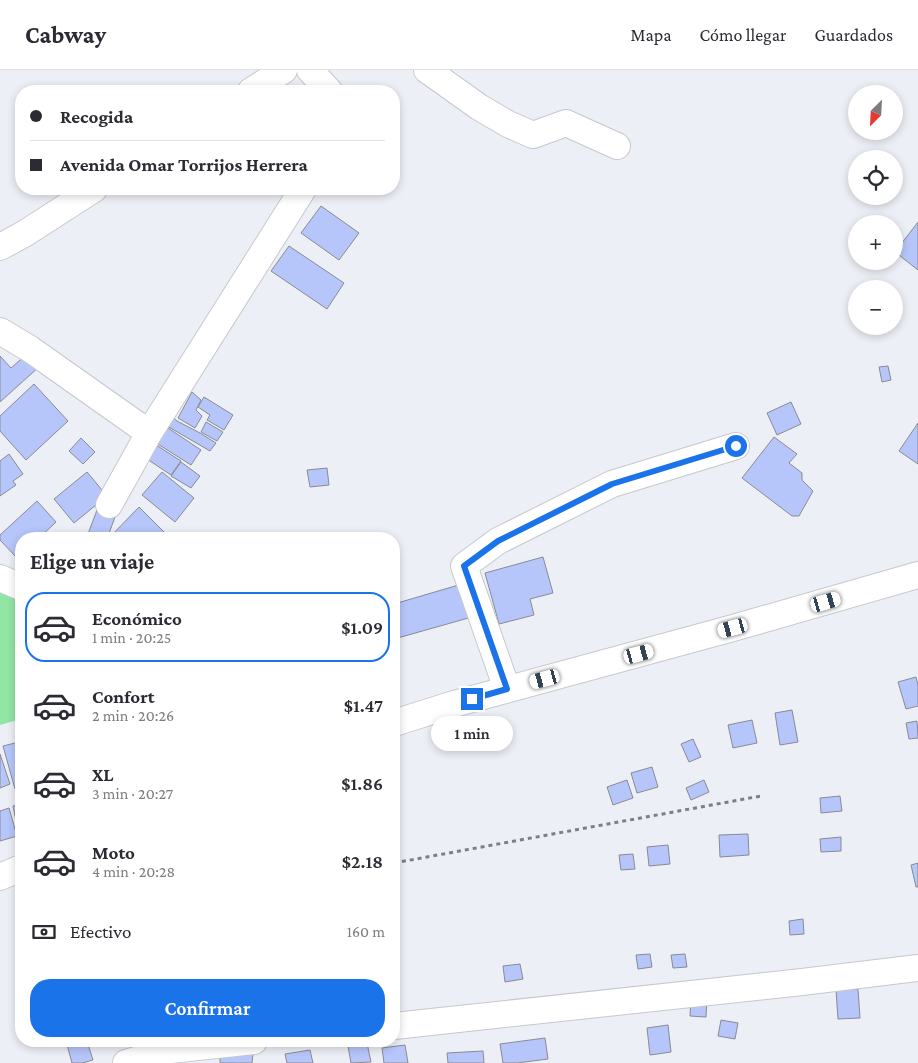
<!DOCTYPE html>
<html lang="es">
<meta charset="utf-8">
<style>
body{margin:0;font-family:"Crimson Pro",serif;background:#f7f7f7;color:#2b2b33;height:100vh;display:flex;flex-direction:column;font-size:19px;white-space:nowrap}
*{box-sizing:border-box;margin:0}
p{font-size:16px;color:#7c7c81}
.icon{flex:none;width:28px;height:28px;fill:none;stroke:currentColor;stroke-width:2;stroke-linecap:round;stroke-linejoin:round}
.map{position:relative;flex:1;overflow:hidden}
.drawer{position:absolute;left:15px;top:462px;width:385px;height:515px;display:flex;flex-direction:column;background:#fff;border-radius:20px;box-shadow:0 2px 8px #0003}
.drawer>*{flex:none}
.top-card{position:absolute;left:15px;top:15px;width:385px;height:110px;border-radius:20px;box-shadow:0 2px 8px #0003;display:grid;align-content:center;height:110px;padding:0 15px;background:#fff}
.needle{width:32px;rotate:204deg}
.buttons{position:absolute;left:848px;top:15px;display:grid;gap:10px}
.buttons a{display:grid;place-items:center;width:55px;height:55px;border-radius:50%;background:#fff;box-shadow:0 2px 8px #0003;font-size:25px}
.end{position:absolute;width:22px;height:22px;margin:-11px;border:6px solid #1a73e8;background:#fff;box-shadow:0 0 0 2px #fff}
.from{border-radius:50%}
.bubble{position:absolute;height:35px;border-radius:18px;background:#fff;box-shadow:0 2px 8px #0003;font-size:16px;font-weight:600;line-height:35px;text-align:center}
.car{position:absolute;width:15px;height:30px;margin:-15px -8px;border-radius:6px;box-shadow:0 0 4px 1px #0007;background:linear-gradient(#fff 24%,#345 0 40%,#fff 0 76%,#345 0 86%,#fff 0)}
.top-card b{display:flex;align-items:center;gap:18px;height:48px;font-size:19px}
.top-card b+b{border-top:1px solid #e1e1e2}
.top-card i{width:12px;height:12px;background:#2b2b33}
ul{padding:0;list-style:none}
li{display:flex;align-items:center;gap:15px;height:70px;margin:0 10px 8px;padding:0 5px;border:2px solid transparent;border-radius:20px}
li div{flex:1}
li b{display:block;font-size:19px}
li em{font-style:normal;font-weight:600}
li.on{border-color:#1a73e8}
li>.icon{width:45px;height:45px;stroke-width:1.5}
h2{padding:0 15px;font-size:22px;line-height:60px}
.pay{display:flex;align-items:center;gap:12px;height:55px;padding:0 15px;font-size:19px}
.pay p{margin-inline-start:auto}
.cta{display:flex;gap:10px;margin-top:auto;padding:10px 15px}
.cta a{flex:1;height:58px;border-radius:20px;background:#1a73e8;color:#fff;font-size:20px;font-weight:600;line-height:58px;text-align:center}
header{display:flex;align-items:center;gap:30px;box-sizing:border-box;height:70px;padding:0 25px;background:#fff;border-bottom:1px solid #e1e1e2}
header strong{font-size:24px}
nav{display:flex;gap:28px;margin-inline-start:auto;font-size:18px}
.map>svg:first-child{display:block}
.green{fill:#92e6a4}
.building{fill:#b6c6fa;stroke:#898b91}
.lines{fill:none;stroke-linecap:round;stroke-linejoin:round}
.minor-casing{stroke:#c6c8ce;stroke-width:28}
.path{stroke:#7e7f84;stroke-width:3;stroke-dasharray:4 4;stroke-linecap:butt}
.minor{stroke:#fff;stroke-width:26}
.route{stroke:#1a73e8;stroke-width:6}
</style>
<header>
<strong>Cabway</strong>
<nav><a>Mapa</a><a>Cómo llegar</a><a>Guardados</a></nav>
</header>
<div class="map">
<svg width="918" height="993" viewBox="0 0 918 993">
<rect width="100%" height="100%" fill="#edeff6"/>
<!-- green -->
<path class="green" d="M0,517L21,523V649L0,655Z"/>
<!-- building -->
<path class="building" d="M321,136L359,163L339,190L301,163Z
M918,152V200L895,182Z
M289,176L344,213L327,239L271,201Z
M28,283L40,296L0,332V286L11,298Z
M888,296L891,310L882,312L879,297Z
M34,314L68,351L26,390L0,361V346Z
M192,322L201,330L196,340L202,346L195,358L178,348Z
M204,327L233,345L224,360L207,350L210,345L198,337Z
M791,332L801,354L777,365L767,343Z
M173,347L177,351L200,363L216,373L210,381L167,356Z
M206,352L223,362L217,371L201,362Z
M918,353V394L899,381Z
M165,356L201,380L191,395L153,371Z
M774,367L797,384L789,393L802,403V410L813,421L799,446H792L742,408Z
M81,368L95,382L83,394L69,381Z
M153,373L181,391L171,405L144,387Z
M9,384L23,404L13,411L16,415L0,426V391Z
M181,392L200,406L191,418L171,406Z
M327,398L329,415L310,417L307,400Z
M87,402L107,426L74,453L54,429Z
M162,402L194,428L175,452L142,425Z
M37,431L56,452L38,469H21V484L17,488L0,470V465Z
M139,437L166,464L161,469H108Z
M97,440L115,447L107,469H101L88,464Z
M543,487L553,523L530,529L534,545L499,554L485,503Z
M462,514L472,547L394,569V534Z
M916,607L918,615V636L906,639L898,612Z
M792,640L798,672L780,675L775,643Z
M752,650L757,673L733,678L728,655Z
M917,651L918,668L909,669L906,653Z
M693,669L701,687L689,692L681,674Z
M19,672L21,680V717L15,719L3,676Z
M0,684L10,714L0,718Z
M652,697L658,717L637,723L631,703Z
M627,710L633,728L613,735L607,717Z
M704,710L709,722L691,730L686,718Z
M840,726L842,741L821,743L820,728Z
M21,734V766H19L13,736Z
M9,738L17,766L0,771V741Z
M748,764L749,785L720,787L719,765Z
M841,767V781L821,782L820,769Z
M668,775L670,794L649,796L647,777Z
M633,784L635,799L621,800L619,785Z
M918,793V817H916L911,795Z
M803,849L804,864L790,865L789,851Z
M650,884L652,897L638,899L636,885Z
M685,884L687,897L673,898L671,885Z
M520,894L523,909L505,912L503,896Z
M858,919L860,948L838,949L836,920Z
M691,928L707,929L706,947L690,946Z
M721,950L738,953L735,969L718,966Z
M668,955L671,982L650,985L647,958Z
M545,968L548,989L517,993H503L500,974Z
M66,971H87L93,990L82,993H72Z
M367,973L371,992L351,993L348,976Z
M405,975L408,993H384L382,978Z
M310,980L313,993H287L285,984Z
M483,981L484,993H448L447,983Z
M220,982L253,984L252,993H220Z"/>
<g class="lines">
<defs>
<path id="minor" d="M310,0L329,21
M427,0L479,37L508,54L533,65L566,53L617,76
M251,21L284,0
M0,177L24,164L94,119
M0,261L30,279L149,363
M109,435L149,363L303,119
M0,508L21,517
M507,619L464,496L498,471L612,414L736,376
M394,653L454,634L733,558L918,505
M0,807L21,798
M394,956L802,912L918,898
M126,993L170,980L254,971"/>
</defs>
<!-- minor casing -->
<use href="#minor" class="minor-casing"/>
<!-- path -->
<path class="path" d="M394,793L761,726"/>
<!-- minor -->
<use href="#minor" class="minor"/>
</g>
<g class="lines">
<!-- route -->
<path class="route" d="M472,629L507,619L464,496L498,471L612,414L736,376"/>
</g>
</svg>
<div class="buttons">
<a><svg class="needle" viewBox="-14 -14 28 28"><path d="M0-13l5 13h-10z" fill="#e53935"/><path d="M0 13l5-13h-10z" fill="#7c7c81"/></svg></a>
<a><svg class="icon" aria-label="locate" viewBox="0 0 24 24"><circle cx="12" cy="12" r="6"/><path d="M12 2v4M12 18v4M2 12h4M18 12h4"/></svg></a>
<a>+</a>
<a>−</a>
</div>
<i class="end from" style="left:736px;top:376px"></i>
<i class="end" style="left:472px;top:629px"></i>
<div class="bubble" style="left:431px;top:646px;width:82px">1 min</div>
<i class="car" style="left:826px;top:532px;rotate:74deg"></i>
<i class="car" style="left:733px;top:558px;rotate:255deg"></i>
<i class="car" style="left:639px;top:584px;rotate:75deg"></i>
<i class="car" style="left:545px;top:609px;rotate:255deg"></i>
<div class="top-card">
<b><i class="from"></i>Recogida</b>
<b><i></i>Avenida Omar Torrijos Herrera</b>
</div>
<section class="drawer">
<h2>Elige un viaje</h2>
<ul>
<li class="on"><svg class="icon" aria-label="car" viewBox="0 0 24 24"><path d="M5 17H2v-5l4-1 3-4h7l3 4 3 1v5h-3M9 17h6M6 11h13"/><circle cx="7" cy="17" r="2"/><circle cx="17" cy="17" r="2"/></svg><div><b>Económico</b><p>1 min · 20:25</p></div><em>$1.09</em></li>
<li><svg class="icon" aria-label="car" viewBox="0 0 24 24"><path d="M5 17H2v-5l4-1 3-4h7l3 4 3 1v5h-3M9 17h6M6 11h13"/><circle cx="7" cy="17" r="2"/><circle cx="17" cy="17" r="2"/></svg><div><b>Confort</b><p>2 min · 20:26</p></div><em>$1.47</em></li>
<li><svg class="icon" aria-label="car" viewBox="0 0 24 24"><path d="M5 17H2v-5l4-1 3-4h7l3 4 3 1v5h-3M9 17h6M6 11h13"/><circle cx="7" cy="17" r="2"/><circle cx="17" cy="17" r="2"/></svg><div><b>XL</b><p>3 min · 20:27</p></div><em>$1.86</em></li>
<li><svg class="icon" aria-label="car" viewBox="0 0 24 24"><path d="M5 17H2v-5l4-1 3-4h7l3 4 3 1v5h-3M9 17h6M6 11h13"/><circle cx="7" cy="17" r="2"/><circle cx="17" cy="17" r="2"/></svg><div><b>Moto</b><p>4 min · 20:28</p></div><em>$2.18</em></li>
</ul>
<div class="pay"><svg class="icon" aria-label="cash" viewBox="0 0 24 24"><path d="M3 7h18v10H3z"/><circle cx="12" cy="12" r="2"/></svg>Efectivo<p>160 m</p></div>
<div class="cta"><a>Confirmar</a></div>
</section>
</div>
